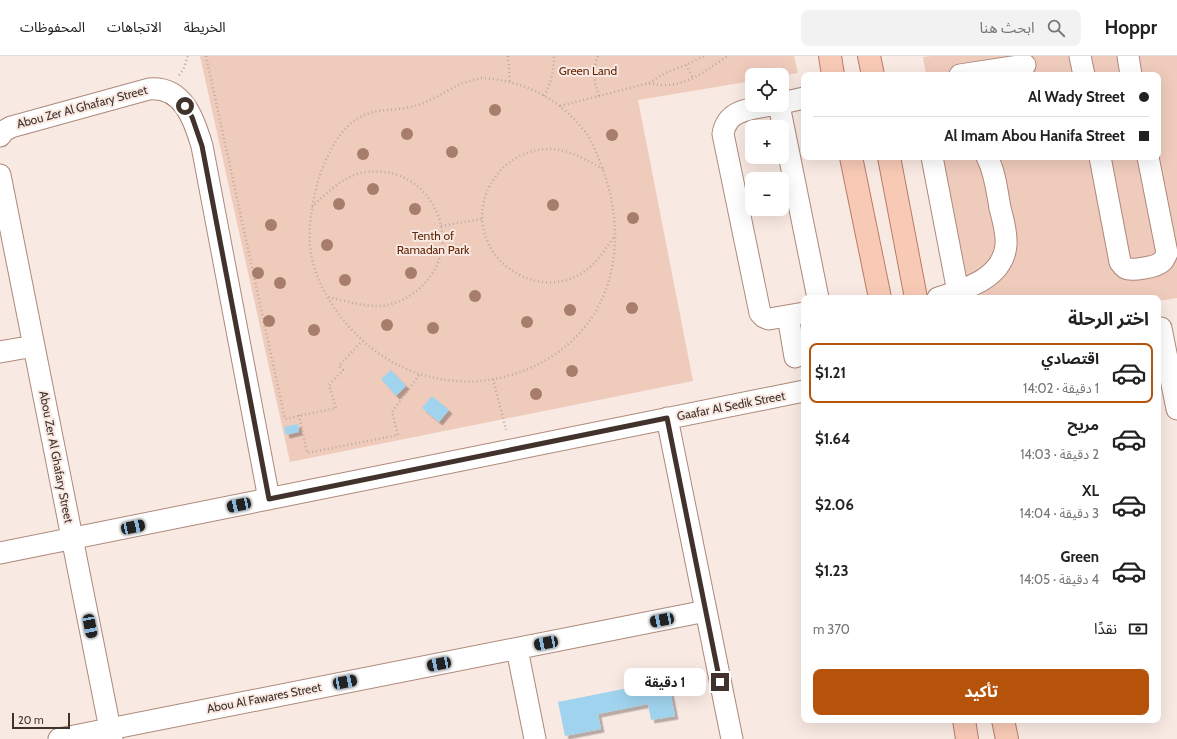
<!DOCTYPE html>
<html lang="ar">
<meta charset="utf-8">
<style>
body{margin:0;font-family:Cabin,"Noto Sans Arabic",sans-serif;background:#f2f2f2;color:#222;direction:rtl;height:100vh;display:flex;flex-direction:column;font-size:15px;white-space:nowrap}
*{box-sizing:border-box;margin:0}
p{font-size:13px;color:#767676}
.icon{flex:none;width:22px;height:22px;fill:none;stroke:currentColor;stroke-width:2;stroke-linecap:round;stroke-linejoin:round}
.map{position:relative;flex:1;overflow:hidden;direction:ltr}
.drawer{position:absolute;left:801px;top:239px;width:360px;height:428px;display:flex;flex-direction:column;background:#fff;border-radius:8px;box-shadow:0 4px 16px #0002;direction:rtl}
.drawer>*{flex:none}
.hud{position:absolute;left:801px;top:16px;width:360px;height:88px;border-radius:8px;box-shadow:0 4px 16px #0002;direction:rtl;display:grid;align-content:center;height:88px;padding:0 12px;background:#fff}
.tools{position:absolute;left:745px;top:12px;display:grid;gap:8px}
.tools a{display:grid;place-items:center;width:44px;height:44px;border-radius:8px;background:#fff;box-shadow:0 4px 16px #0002;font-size:20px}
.scale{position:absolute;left:12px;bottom:10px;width:58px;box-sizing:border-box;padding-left:4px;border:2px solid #41322c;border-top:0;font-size:11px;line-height:14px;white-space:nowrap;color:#41322c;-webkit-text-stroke:3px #f9e9e3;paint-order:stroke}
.end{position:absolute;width:18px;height:18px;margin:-9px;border:5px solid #41322c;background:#fff;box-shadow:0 0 0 2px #fff}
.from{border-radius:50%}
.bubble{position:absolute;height:28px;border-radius:8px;background:#fff;box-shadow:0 4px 16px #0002;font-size:13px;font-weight:700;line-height:28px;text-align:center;direction:rtl}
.car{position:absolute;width:12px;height:24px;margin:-12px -6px;border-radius:5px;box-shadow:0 0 3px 1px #0007;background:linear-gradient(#222 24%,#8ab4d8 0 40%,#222 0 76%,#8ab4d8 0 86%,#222 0)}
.hud b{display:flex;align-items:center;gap:14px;height:38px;font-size:15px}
.hud b+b{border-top:1px solid #e0e0e0}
.hud i{width:10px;height:10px;background:#222}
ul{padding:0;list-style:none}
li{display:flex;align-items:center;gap:12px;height:60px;margin:0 8px 6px;padding:0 4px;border:2px solid transparent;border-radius:8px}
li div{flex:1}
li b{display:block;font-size:15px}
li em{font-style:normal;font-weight:700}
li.active{border-color:#b45309}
li>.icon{width:36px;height:36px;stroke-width:1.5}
h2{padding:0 12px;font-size:18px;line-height:48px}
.pay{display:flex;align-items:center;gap:10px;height:44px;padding:0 12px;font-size:15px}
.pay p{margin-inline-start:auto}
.action{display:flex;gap:8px;margin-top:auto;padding:8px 12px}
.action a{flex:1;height:46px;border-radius:8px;background:#b45309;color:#fff;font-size:16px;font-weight:700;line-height:46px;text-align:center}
header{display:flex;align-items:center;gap:24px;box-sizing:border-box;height:56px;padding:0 20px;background:#fff;border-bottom:1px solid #e0e0e0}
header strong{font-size:19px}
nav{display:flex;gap:22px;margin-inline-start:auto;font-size:14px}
.search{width:280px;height:36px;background:#f2f2f2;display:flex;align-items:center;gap:10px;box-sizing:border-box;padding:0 14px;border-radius:8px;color:#767676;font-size:15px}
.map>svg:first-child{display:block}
.green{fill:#efcbbc}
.building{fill:#a0d4ee;filter:url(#shadow)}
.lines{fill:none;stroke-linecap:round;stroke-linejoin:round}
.minor-casing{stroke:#ad897a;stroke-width:23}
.major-casing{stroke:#b57d66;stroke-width:24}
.path{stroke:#b9aaa4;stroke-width:2.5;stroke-dasharray:1 3;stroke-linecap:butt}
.minor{stroke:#fff;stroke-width:21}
.major{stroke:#f8cab6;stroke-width:22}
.tree{fill:#a67e6b}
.route{stroke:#41322c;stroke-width:5}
.labels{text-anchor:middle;stroke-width:4;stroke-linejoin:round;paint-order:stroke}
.park-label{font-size:12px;fill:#622608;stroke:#f9e9e3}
.street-label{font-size:12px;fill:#41322c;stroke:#f9e9e3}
</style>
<header>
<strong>Hoppr</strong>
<div class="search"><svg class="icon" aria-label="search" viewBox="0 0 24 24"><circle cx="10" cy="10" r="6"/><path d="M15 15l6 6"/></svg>ابحث هنا</div>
<nav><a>الخريطة</a><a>الاتجاهات</a><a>المحفوظات</a></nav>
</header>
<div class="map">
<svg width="1177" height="683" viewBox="0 0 1177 683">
<defs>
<filter id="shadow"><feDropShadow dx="3.5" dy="3.5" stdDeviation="0" flood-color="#0004"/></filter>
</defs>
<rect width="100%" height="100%" fill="#f9e9e3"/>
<!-- green -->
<path class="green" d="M200,0H794L798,17L782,20V19H752V25L638,44L693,325L290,406Z
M932,0H1177V242L1158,245V242H968L942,101H1158V19H926L923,1Z"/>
<!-- building -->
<path class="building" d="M391,314L406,330L396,340L381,323Z
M432,340L449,354L439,366L422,352Z
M298,368L299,376L286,379L284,371Z
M668,624L675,660L651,664L648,648L598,658L601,673L565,680L558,646Z"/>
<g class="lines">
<defs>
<path id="minor" d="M1080,0L1084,19
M1128,0L1131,19
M960,19L1025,9
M782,47L804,42
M771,49C751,53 727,53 723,78L760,257L764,261L769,263L804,257
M779,49L818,242
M0,80L4,75L11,71L149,33C183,30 194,63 202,90L269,443
M932,101L958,236
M1100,101L1120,206C1122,209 1125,213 1129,213C1135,214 1155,211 1160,207C1164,205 1165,201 1167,197L1148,101
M0,119L112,683
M938,242C965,233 1003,223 1006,189C1007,176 1003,164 1000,152C997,135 995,116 987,101
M788,260L795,301
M1161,272L1177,353
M0,296L34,290
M667,362L732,683
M0,497L804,335
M517,593L535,683
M59,683L706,555"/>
<path id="major" d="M830,0L833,19
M869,0L873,19
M851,101L880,242
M889,101L916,242
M964,664L967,683
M1003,664L1007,683"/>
</defs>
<!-- minor casing -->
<use href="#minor" class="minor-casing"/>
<!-- major casing -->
<use href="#major" class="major-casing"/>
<!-- path -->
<path class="path" d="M206,0L285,363L336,352L329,329L343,314L339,310L362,285
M508,0L510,26
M598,0C592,14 594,26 599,40
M686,9L693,22
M179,19L183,14L188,0
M481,22C521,24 557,41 582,72C590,80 594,91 598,101C619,149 623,208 596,255C574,292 536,315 495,323C457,330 416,322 384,301C351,280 317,237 311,197C307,173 312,149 318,125C324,105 337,77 355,64C371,53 387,55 405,52C426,49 441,38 458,29C465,26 473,24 481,22Z
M649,27C683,35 701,17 728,0
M544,40C551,27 554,15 554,0
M560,50L649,27L667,16L686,9L704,0
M603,113C586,104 569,93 549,93C507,93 474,134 484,175C494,218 548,242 585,215C597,207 605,193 614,181
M312,151C326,138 342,121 361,117C427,103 470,184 422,230C411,241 397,248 382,250C364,251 346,245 328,241
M441,170L482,163
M493,323L506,374
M299,359L307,397L398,379L392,356L420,318"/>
<!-- minor -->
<use href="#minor" class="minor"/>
<!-- major -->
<use href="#major" class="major"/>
</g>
<!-- trees -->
<g class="tree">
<circle cx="495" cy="54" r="6"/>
<circle cx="407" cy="78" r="6"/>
<circle cx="612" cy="79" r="6"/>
<circle cx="452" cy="96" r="6"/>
<circle cx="363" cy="98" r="6"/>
<circle cx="373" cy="133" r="6"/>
<circle cx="339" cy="148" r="6"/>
<circle cx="553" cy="149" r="6"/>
<circle cx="415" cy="153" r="6"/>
<circle cx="633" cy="162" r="6"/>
<circle cx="271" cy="169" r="6"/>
<circle cx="327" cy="189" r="6"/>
<circle cx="258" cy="217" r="6"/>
<circle cx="411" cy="217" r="6"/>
<circle cx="345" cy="224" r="6"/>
<circle cx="280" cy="227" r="6"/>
<circle cx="475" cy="240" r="6"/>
<circle cx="632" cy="252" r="6"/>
<circle cx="570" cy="254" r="6"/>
<circle cx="269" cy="265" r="6"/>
<circle cx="527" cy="266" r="6"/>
<circle cx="387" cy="269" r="6"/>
<circle cx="433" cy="272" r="6"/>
<circle cx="314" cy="274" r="6"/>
<circle cx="572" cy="315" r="6"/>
<circle cx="536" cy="338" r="6"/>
</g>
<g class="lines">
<!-- route -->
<path class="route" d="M185,50L192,61L202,90L269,443L667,362L720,626"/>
</g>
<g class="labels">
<!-- park labels -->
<g class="park-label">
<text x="588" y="19">Green Land</text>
<text x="433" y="184">Tenth of<tspan x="433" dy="14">Ramadan Park</tspan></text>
</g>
<!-- street labels -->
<g class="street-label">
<text transform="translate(82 51) rotate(-15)" y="4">Abou Zer Al Ghafary Street</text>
<text transform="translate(731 350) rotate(-11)" y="4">Gaafar Al Sedik Street</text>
<text transform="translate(56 401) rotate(79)" y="4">Abou Zer Al Ghafary Street</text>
<text transform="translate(264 642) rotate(-11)" y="4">Abou Al Fawares Street</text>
</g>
</g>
</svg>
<div class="tools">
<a><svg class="icon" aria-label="locate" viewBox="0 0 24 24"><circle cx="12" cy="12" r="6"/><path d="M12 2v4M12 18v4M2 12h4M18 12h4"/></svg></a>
<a>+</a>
<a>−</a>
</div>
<div class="scale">20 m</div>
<i class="end from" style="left:185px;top:50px"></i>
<i class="end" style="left:720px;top:626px"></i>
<div class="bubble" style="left:624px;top:612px;width:82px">1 دقيقة</div>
<i class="car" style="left:239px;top:449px;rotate:258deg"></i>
<i class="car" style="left:133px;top:471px;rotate:78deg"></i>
<i class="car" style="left:662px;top:564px;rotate:259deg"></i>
<i class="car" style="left:90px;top:570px;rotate:169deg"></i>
<i class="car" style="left:546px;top:587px;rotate:259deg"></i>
<i class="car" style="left:439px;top:608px;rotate:259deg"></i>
<i class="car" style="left:345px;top:626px;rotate:79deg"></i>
<div class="hud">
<b><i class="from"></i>Al Wady Street</b>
<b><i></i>Al Imam Abou Hanifa Street</b>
</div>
<section class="drawer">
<h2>اختر الرحلة</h2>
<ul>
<li class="active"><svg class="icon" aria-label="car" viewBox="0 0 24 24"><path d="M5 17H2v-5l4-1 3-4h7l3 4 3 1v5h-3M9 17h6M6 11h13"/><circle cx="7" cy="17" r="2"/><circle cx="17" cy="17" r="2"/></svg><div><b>اقتصادي</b><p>1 دقيقة · 14:02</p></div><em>$1.21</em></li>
<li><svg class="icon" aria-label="car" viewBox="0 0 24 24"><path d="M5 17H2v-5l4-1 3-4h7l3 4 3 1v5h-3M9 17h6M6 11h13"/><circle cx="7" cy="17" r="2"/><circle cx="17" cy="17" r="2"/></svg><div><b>مريح</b><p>2 دقيقة · 14:03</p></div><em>$1.64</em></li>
<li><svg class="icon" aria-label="car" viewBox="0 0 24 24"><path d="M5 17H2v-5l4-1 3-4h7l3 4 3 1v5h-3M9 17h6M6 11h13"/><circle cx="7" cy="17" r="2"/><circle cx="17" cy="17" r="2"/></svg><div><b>XL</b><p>3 دقيقة · 14:04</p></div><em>$2.06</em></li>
<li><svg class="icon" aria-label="car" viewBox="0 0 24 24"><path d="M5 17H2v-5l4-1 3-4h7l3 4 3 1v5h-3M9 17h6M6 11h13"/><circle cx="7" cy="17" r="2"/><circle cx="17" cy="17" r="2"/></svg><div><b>Green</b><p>4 دقيقة · 14:05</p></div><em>$1.23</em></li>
</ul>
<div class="pay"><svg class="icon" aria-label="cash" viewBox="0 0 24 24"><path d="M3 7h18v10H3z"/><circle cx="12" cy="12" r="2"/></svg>نقدًا<p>370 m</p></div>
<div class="action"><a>تأكيد</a></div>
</section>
</div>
